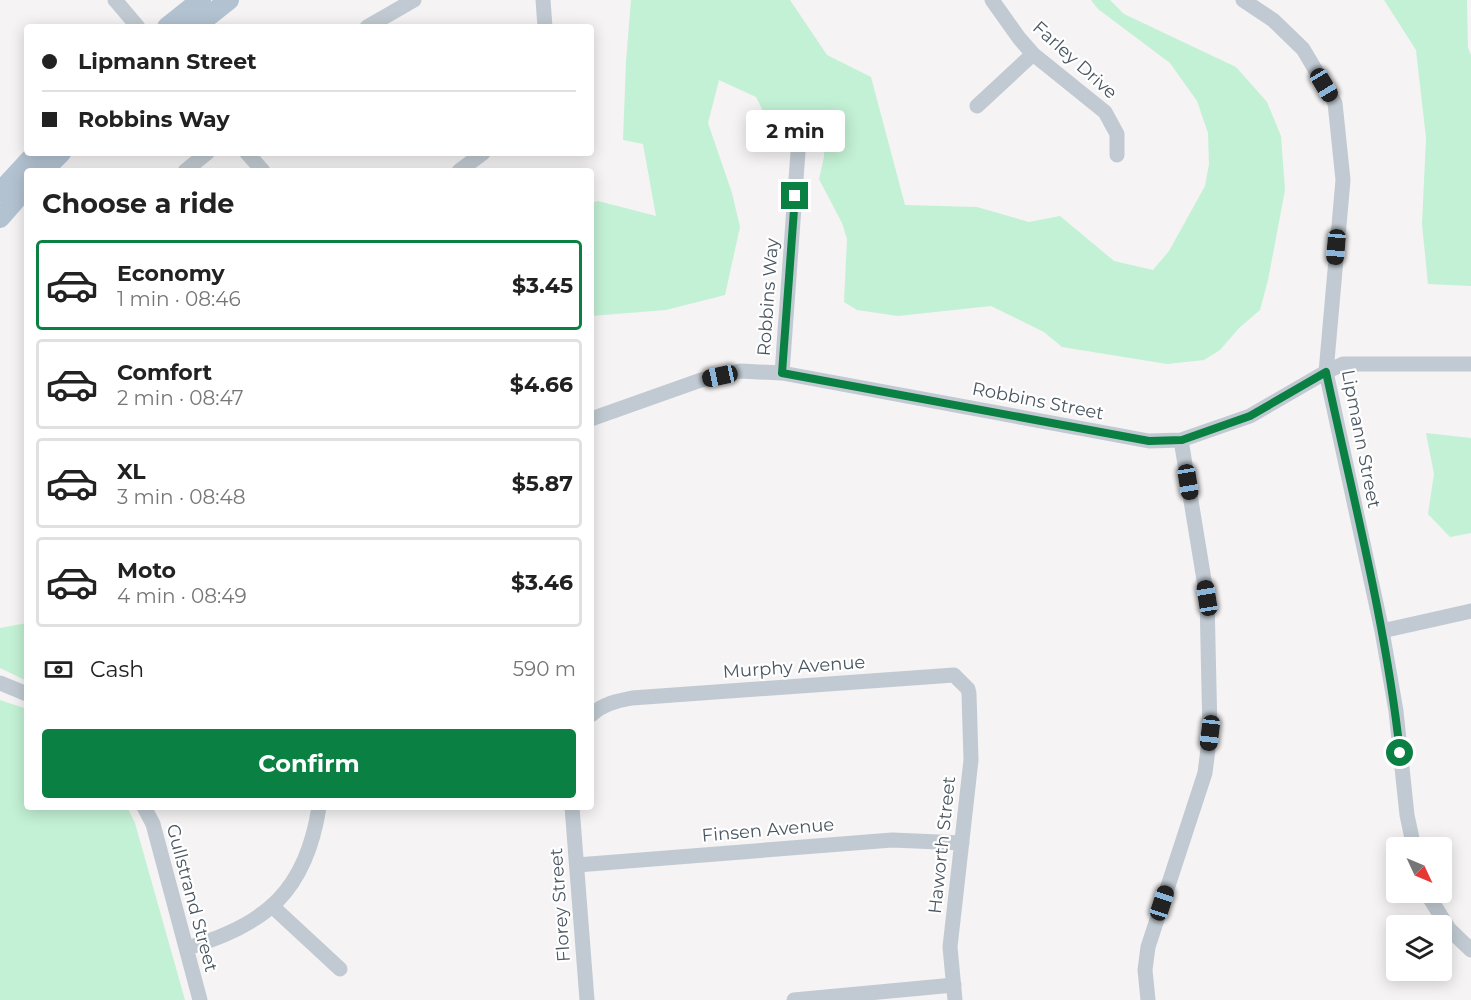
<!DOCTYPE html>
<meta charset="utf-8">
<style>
body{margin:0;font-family:Montserrat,sans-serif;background:#f2f2f2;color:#222;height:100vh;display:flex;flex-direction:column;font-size:22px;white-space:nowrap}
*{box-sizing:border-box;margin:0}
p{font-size:20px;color:#767676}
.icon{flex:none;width:33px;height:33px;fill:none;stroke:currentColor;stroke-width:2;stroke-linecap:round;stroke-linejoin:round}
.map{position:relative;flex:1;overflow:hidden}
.side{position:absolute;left:24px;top:168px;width:570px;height:642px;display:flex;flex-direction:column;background:#fff;border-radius:6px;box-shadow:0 3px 15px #0003}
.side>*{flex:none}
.banner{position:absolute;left:24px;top:24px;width:570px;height:132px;border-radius:6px;box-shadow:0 3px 15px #0003;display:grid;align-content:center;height:132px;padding:0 18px;background:#fff}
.needle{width:39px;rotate:134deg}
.buttons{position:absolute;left:1386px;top:837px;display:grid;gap:12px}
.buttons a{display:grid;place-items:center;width:66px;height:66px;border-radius:6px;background:#fff;box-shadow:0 3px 15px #0003;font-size:30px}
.end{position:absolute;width:27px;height:27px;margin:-14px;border:8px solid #0b8043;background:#fff;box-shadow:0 0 0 3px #fff}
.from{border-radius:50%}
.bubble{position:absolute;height:42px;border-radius:6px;background:#fff;box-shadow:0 3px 15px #0003;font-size:20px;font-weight:700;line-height:42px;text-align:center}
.car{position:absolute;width:18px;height:36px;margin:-18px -9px;border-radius:8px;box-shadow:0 0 4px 2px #0007;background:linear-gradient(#222 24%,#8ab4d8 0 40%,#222 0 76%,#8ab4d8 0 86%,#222 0)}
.banner b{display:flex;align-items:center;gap:21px;height:57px;font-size:22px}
.banner b+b{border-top:2px solid #e0e0e0}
.banner i{width:15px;height:15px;background:#222}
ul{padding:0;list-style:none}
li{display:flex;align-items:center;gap:18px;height:90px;margin:0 12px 9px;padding:0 6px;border:3px solid #e0e0e0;border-radius:6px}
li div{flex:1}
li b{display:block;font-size:22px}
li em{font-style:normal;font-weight:700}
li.on{border-color:#0b8043}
li>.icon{width:54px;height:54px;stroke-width:1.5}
h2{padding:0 18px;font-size:27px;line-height:72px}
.pay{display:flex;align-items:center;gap:15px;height:66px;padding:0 18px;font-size:22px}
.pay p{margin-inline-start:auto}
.primary-button{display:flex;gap:12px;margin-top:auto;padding:12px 18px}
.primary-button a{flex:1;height:69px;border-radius:6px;background:#0b8043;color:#fff;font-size:24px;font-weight:700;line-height:69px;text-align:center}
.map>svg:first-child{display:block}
.green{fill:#c3f1d5}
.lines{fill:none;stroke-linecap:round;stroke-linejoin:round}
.minor{stroke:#c1cad2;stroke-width:15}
.major{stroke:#b3c2d1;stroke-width:20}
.route{stroke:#0b8043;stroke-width:8}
.labels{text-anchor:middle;stroke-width:4.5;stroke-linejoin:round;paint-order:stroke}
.street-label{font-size:18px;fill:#4a5661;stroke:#fff}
</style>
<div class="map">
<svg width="1471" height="1000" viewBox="0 0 1471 1000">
<rect width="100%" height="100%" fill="#f5f3f3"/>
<!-- green -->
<path class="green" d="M631,0H790L827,55L871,77L905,205L977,207L1029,222L1060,216L1114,261L1153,270L1169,251L1205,186L1209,164L1208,133L1197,101L1170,63L1098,9L1091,0H1110L1124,14L1236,67L1267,102L1281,136L1285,190L1268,280L1260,310L1239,328L1220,350L1204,360L1167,364L1062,347L1044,332L991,306L898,316L857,310L844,302L847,239L842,223L819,179L824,157V139L812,131L796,128L789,134L769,123L756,97L719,80L708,123L732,193L740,227L725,295L666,310L591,316V203L598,201L656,216L643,144L623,140L626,62Z
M1384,0H1467L1468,48L1471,55V286L1428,284L1422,224L1426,138L1416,50Z
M1426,433L1471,438V533L1450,537L1428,514L1434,474Z
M27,623V681L0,668V628Z
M0,700L27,709V807H127L135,823L185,1000H0Z"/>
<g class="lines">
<!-- minor -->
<path class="minor" d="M115,0L138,27
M543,0L545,27
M992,0L1019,38L1033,54L1105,112L1117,134V155
M1243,0L1273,20L1303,49L1335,103L1343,180L1326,372L1382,631L1396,711L1407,815L1414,848
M367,27L414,0
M977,106L1033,54
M247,153L263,171
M185,171L207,153
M459,171L483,153
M782,373L798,152
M591,419L701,380L740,371L782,373L1149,441L1181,440L1250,416L1326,372L1343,364H1471
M1382,631L1471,611
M0,683L27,694
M591,715C603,704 616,701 632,698L954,675L968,689L969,694L971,760L950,947L955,1000
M144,807L153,824L200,1000
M572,807L587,1000
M577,865L892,840L962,843
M1426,892L1449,929L1471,950
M272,906L340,969
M187,948C266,925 306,891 319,807
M794,1000L954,985
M1148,1000L1145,970L1148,947L1205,773L1210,733L1207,598L1181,440"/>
<!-- major -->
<path class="major" d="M167,27L201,0
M195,27L229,0
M43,171L61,153
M0,192L36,153
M0,218L27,187"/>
</g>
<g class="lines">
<!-- route -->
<path class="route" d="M795,196L782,373L1149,441L1182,440L1250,416L1326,372C1353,498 1386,624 1400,753"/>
</g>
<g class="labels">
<!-- street labels -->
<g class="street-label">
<text transform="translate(1075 60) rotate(42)" y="6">Farley Drive</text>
<text transform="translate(768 297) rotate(-86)" y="6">Robbins Way</text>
<text transform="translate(1038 401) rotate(11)" y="6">Robbins Street</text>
<text transform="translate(1361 439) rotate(79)" y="6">Lipmann Street</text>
<text transform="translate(794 667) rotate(-4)" y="6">Murphy Avenue</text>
<text transform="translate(768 830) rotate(-5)" y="6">Finsen Avenue</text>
<text transform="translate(942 845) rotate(-84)" y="6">Haworth Street</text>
<text transform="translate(192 898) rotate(75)" y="6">Gullstrand Street</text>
<text transform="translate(560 905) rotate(-94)" y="6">Florey Street</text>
</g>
</g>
</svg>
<div class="buttons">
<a><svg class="needle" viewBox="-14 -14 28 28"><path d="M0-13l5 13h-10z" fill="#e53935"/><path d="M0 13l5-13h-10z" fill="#767676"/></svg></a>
<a><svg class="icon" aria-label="layers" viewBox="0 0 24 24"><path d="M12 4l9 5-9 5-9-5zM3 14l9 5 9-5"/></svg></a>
</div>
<i class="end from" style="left:1400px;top:753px"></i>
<i class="end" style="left:795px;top:196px"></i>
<div class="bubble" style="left:746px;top:110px;width:99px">2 min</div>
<i class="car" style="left:1324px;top:85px;rotate:149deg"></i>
<i class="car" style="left:1336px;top:247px;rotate:185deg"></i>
<i class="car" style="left:720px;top:376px;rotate:258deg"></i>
<i class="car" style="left:1188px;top:482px;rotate:171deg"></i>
<i class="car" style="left:1207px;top:598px;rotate:351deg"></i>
<i class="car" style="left:1210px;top:733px;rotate:187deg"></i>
<i class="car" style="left:1162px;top:903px;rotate:18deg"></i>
<div class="banner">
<b><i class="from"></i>Lipmann Street</b>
<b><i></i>Robbins Way</b>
</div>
<section class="side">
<h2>Choose a ride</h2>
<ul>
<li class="on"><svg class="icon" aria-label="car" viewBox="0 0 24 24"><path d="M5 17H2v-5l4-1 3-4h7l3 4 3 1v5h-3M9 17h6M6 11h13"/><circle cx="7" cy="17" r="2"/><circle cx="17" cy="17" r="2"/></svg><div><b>Economy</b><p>1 min · 08:46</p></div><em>$3.45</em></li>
<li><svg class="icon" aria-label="car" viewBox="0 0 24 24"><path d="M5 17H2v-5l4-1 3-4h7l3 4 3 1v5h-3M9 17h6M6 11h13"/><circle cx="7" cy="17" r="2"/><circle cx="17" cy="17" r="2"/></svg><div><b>Comfort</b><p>2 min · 08:47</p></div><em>$4.66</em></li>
<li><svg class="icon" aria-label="car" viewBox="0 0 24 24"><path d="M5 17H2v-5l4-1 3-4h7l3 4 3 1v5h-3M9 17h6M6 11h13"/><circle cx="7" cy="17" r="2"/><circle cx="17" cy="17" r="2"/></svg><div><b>XL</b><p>3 min · 08:48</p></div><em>$5.87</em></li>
<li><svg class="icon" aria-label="car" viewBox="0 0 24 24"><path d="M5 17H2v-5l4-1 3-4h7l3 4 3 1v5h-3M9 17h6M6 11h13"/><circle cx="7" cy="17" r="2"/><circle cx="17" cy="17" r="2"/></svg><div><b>Moto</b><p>4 min · 08:49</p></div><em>$3.46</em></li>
</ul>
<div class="pay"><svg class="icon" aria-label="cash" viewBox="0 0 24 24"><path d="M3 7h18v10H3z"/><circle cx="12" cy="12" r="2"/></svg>Cash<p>590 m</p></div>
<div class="primary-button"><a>Confirm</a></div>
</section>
</div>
